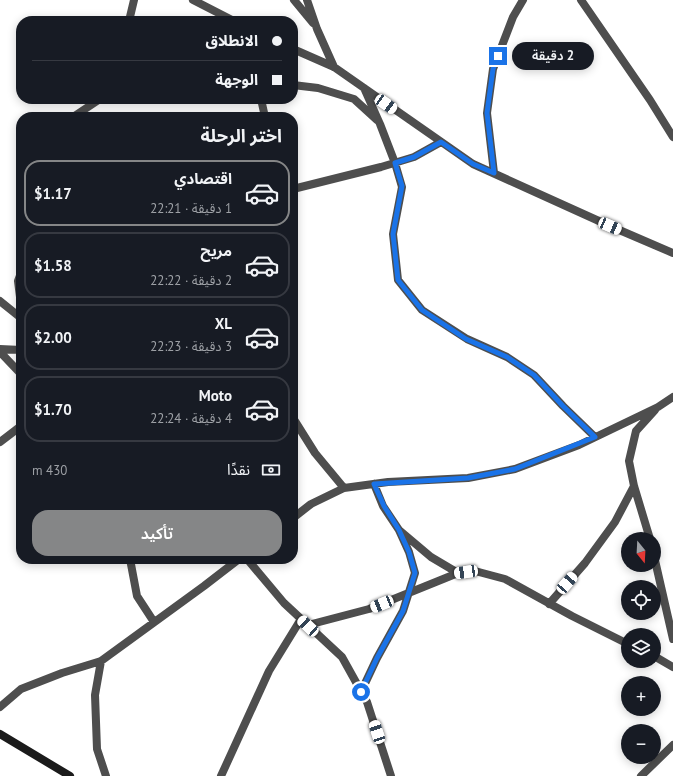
<!DOCTYPE html>
<html lang="ar">
<meta charset="utf-8">
<style>
body{margin:0;font-family:"PT Sans","Noto Sans Arabic",sans-serif;background:#20242c;color:#f1f3f6;direction:rtl;height:100vh;display:flex;flex-direction:column;font-size:15px;white-space:nowrap}
*{box-sizing:border-box;margin:0}
p{font-size:13px;color:#9ea1a6}
.icon{flex:none;width:22px;height:22px;fill:none;stroke:currentColor;stroke-width:2;stroke-linecap:round;stroke-linejoin:round}
.map{position:relative;flex:1;overflow:hidden;direction:ltr}
.panel{position:absolute;left:16px;top:112px;width:282px;height:452px;display:flex;flex-direction:column;background:#171b24;border-radius:16px;box-shadow:0 2px 10px #0003;direction:rtl}
.panel>*{flex:none}
.hud{position:absolute;left:16px;top:16px;width:282px;height:88px;border-radius:16px;box-shadow:0 2px 10px #0003;direction:rtl;display:grid;align-content:center;height:88px;padding:0 16px;background:#171b24}
.needle{width:26px;rotate:162deg}
.fabs{position:absolute;left:621px;top:532px;display:grid;gap:8px}
.fabs a{display:grid;place-items:center;width:40px;height:40px;border-radius:50%;background:#171b24;box-shadow:0 2px 10px #0003;font-size:20px}
.end{position:absolute;width:18px;height:18px;margin:-9px;border:5px solid #1a73e8;background:#fff;box-shadow:0 0 0 2px #fff}
.from{border-radius:50%}
.bubble{position:absolute;height:28px;border-radius:14px;background:#171b24;box-shadow:0 2px 10px #0003;font-size:13px;font-weight:600;line-height:28px;text-align:center;direction:rtl}
.car{position:absolute;width:12px;height:24px;margin:-12px -6px;border-radius:5px;box-shadow:0 0 3px 1px #0007;background:linear-gradient(#fff 24%,#345 0 40%,#fff 0 76%,#345 0 86%,#fff 0)}
.hud b{display:flex;align-items:center;gap:14px;height:38px;font-size:15px}
.hud b+b{border-top:1px solid #363941}
.hud i{width:10px;height:10px;background:#f1f3f6}
ul{padding:0;list-style:none}
li{display:flex;align-items:center;gap:12px;height:66px;margin:0 8px 6px;padding:0 8px;border:2px solid #363941;border-radius:16px}
li div{flex:1}
li b{display:block;font-size:15px}
li em{font-style:normal;font-weight:600}
li.on{border-color:#858687}
li>.icon{width:36px;height:36px;stroke-width:1.5}
h2{padding:0 16px;font-size:18px;line-height:48px}
.pay{display:flex;align-items:center;gap:10px;height:44px;padding:0 16px;font-size:15px}
.pay p{margin-inline-start:auto}
.button{display:flex;gap:8px;margin-top:auto;padding:8px 16px}
.button a{flex:1;height:46px;border-radius:16px;background:#858687;color:#fff;font-size:16px;font-weight:600;line-height:46px;text-align:center}
.map>svg:first-child{display:block}
.lines{fill:none;stroke-linecap:round;stroke-linejoin:round}
.street{stroke:#4e4e4e;stroke-width:8}
.secondary{stroke:#1b1b1b;stroke-width:8}
.route{stroke:#1a73e8;stroke-width:5}
</style>
<div class="map">
<svg width="673" height="776" viewBox="0 0 673 776">
<rect width="100%" height="100%" fill="#fff"/>
<g class="lines">
<!-- street -->
<path class="street" d="M193,0L234,21
M294,0L313,23
M307,0L317,29L334,67
M581,0L650,100L673,137
M129,21L134,0
M293,49L334,67L473,164L610,226L673,253
M293,85L318,88L354,99L377,120
M364,88L380,124L395,163L402,187L393,234L398,280L422,310L467,339L507,357L534,375L563,406L595,437
M261,99L265,117
M73,117L100,99
M494,173L487,113L493,69L513,17L523,0
M293,189L381,167L414,157L441,142
M21,273L18,281L21,305
M0,301L21,318
M0,349L21,350
M0,352L21,374
M293,418L315,453L344,488
M0,442L21,426
M293,518L311,504L344,488L388,482L468,478L515,469L579,445L658,407L673,397
M399,530L431,557L458,573L475,571L505,579L572,616L628,644
M650,539L634,486L629,461L636,431L655,410
M654,556L673,639
M130,559L137,596L154,622
M247,559L284,603L342,657L367,702L391,776
M549,604L585,563L615,522L634,486
M308,625L369,609L458,573
M654,656L673,667
M101,661L95,695L97,749L106,776
M361,692L377,658L403,611L415,573L409,552L399,530L383,506L374,484
M0,707L21,689L62,673L101,661L204,586L239,559
M221,776L269,671L301,619
M641,776L673,745"/>
<!-- secondary -->
<path class="secondary" d="M0,734L70,776"/>
</g>
<g class="lines">
<!-- route -->
<path class="route" d="M361,692L377,658L403,611L415,573L409,552L399,530L384,506L374,484L468,478L515,469L595,437L563,406L534,375L507,357L466,339L422,310L398,280L393,234L402,186L395,163L414,157L441,142L473,164L494,173L487,113L493,69L498,56"/>
</g>
</svg>
<div class="fabs">
<a><svg class="needle" viewBox="-14 -14 28 28"><path d="M0-13l5 13h-10z" fill="#e53935"/><path d="M0 13l5-13h-10z" fill="#9ea1a6"/></svg></a>
<a><svg class="icon" aria-label="locate" viewBox="0 0 24 24"><circle cx="12" cy="12" r="6"/><path d="M12 2v4M12 18v4M2 12h4M18 12h4"/></svg></a>
<a><svg class="icon" aria-label="layers" viewBox="0 0 24 24"><path d="M12 4l9 5-9 5-9-5zM3 14l9 5 9-5"/></svg></a>
<a>+</a>
<a>−</a>
</div>
<i class="end from" style="left:361px;top:692px"></i>
<i class="end" style="left:498px;top:56px"></i>
<div class="bubble" style="left:512px;top:42px;width:82px">2 دقيقة</div>
<i class="car" style="left:386px;top:104px;rotate:125deg"></i>
<i class="car" style="left:610px;top:226px;rotate:113deg"></i>
<i class="car" style="left:466px;top:572px;rotate:262deg"></i>
<i class="car" style="left:567px;top:583px;rotate:41deg"></i>
<i class="car" style="left:382px;top:604px;rotate:248deg"></i>
<i class="car" style="left:308px;top:626px;rotate:313deg"></i>
<i class="car" style="left:377px;top:732px;rotate:342deg"></i>
<div class="hud">
<b><i class="from"></i>الانطلاق</b>
<b><i></i>الوجهة</b>
</div>
<section class="panel">
<h2>اختر الرحلة</h2>
<ul>
<li class="on"><svg class="icon" aria-label="car" viewBox="0 0 24 24"><path d="M5 17H2v-5l4-1 3-4h7l3 4 3 1v5h-3M9 17h6M6 11h13"/><circle cx="7" cy="17" r="2"/><circle cx="17" cy="17" r="2"/></svg><div><b>اقتصادي</b><p>1 دقيقة · 22:21</p></div><em>$1.17</em></li>
<li><svg class="icon" aria-label="car" viewBox="0 0 24 24"><path d="M5 17H2v-5l4-1 3-4h7l3 4 3 1v5h-3M9 17h6M6 11h13"/><circle cx="7" cy="17" r="2"/><circle cx="17" cy="17" r="2"/></svg><div><b>مريح</b><p>2 دقيقة · 22:22</p></div><em>$1.58</em></li>
<li><svg class="icon" aria-label="car" viewBox="0 0 24 24"><path d="M5 17H2v-5l4-1 3-4h7l3 4 3 1v5h-3M9 17h6M6 11h13"/><circle cx="7" cy="17" r="2"/><circle cx="17" cy="17" r="2"/></svg><div><b>XL</b><p>3 دقيقة · 22:23</p></div><em>$2.00</em></li>
<li><svg class="icon" aria-label="car" viewBox="0 0 24 24"><path d="M5 17H2v-5l4-1 3-4h7l3 4 3 1v5h-3M9 17h6M6 11h13"/><circle cx="7" cy="17" r="2"/><circle cx="17" cy="17" r="2"/></svg><div><b>Moto</b><p>4 دقيقة · 22:24</p></div><em>$1.70</em></li>
</ul>
<div class="pay"><svg class="icon" aria-label="cash" viewBox="0 0 24 24"><path d="M3 7h18v10H3z"/><circle cx="12" cy="12" r="2"/></svg>نقدًا<p>430 m</p></div>
<div class="button"><a>تأكيد</a></div>
</section>
</div>
